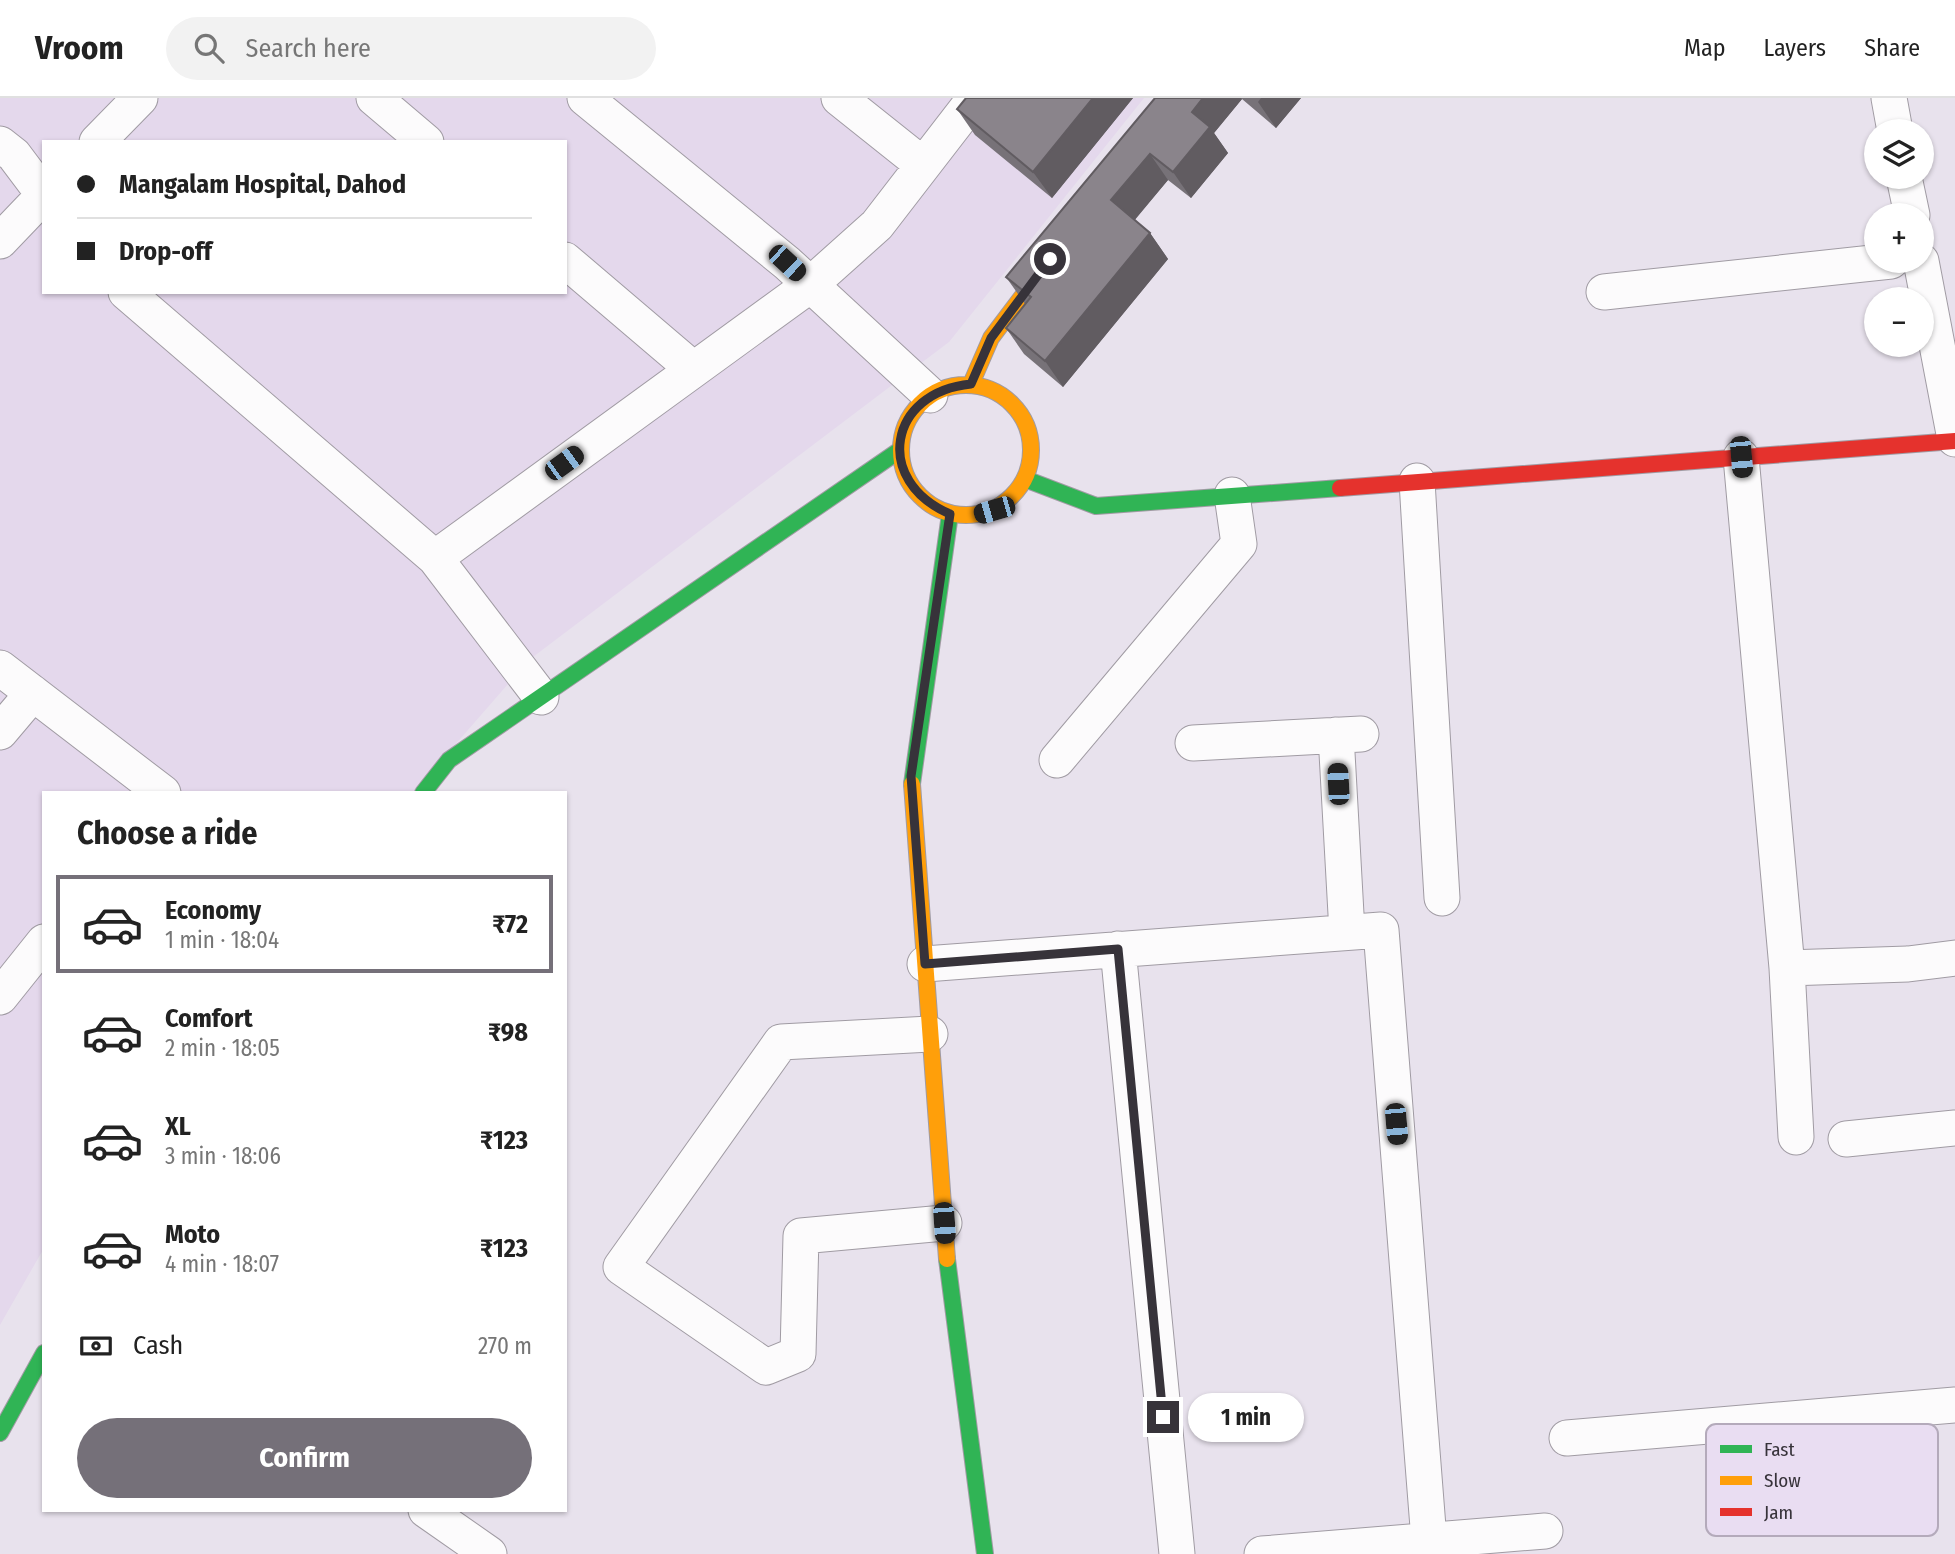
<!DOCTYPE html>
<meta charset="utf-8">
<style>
body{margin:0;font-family:"Fira Sans Condensed",sans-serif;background:#f2f2f2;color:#222;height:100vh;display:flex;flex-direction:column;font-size:26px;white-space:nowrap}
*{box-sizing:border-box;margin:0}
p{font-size:23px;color:#767676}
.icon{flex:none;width:38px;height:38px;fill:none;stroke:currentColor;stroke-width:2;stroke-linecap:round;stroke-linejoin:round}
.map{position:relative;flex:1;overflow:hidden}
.details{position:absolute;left:42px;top:693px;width:525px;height:721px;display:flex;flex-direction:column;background:#fff;border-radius:0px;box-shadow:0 2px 5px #0004}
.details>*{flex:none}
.guide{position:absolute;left:42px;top:42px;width:525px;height:154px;border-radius:0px;box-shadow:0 2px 5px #0004;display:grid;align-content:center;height:154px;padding:0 35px;background:#fff}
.buttons{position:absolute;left:1864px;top:21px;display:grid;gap:14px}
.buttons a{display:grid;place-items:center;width:70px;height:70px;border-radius:50%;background:#fff;box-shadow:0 2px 5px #0004;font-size:35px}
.end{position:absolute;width:32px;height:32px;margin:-16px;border:9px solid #37333a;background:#fff;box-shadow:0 0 0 4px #fff}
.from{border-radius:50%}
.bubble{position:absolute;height:49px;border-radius:24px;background:#fff;box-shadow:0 2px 5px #0004;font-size:23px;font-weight:700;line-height:49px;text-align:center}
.car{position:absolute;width:21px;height:42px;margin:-21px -10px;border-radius:9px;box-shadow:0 0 5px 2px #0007;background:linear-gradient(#222 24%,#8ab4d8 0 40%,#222 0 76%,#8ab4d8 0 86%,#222 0)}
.guide b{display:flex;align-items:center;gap:24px;height:66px;font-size:26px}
.guide b+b{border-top:2px solid #e0e0e0}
.guide i{width:18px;height:18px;background:#222}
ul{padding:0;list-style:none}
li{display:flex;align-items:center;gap:21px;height:98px;margin:0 14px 10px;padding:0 21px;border:4px solid transparent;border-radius:0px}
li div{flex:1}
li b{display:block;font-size:26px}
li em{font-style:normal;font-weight:700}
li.selected{border-color:#757079}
li>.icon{width:63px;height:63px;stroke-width:1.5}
h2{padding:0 35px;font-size:32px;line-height:84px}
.pay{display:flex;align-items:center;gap:18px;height:77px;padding:0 35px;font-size:26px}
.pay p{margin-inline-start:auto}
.primary-button{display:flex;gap:14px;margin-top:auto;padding:14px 35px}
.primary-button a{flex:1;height:80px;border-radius:42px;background:#757079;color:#fff;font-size:28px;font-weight:700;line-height:80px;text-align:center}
header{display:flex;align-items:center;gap:42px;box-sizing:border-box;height:98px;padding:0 35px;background:#fff;border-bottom:2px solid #e0e0e0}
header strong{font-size:33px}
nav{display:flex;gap:38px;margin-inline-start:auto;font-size:24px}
.search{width:490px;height:63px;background:#f2f2f2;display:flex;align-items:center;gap:18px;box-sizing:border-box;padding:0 24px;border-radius:38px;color:#767676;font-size:26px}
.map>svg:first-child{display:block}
.built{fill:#e4d8ec;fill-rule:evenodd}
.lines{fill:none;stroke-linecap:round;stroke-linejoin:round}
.street-casing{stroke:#a09ba3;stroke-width:37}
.fast-casing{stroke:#a09ba3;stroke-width:18}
.slow-casing{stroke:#a09ba3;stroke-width:18}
.jam-casing{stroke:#a09ba3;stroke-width:18}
.street{stroke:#fcfbfc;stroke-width:35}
.fast{stroke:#30b455;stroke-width:16}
.slow{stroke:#ff9f0a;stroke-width:16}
.jam{stroke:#e5322d;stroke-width:16}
.wall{fill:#777278}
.shaded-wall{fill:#615c61}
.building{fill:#8a848b;stroke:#615c61;stroke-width:2}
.route{stroke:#37333a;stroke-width:9}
.key{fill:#e9ddf2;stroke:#b4aabb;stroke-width:2}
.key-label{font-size:19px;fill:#37333a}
</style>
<header>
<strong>Vroom</strong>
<div class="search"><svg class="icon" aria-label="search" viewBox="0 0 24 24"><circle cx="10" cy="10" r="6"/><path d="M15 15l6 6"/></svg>Search here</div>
<nav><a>Map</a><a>Layers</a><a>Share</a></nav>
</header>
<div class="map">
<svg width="1955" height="1456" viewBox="0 0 1955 1456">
<rect width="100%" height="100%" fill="#e8e2ed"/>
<!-- built -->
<path class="built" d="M0,0H1144L949,244L529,562L413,695H44V1150L0,1227ZM44,44H565V194H44Z"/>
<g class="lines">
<defs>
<path id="street" d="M374,0L426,44
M585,0L787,165L930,297
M839,0L923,67
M1889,0L1895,33
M97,44L140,0
M0,46L14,57L44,97
M1904,79L1912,117
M0,143L44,97
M565,162L693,271
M1921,163L1955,341
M126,194L435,460L541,599
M1604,194L1891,163
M1741,359L1787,870L1796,1039
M1417,383L1442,800
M435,460L810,187L877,127L975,0
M0,570L163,695
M0,634L33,595
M1336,637L1347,834
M1193,645L1361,636
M1057,662L1239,446L1232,397
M1118,851L1177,1456
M925,866L1381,832L1429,1442
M1787,870L1908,866L1955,860
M0,899L44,844
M930,936L781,944L621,1169L766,1269L798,1256L801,1138L944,1125
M1846,1041L1955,1030
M1567,1340L1955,1307
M426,1412L489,1456
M1262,1456L1545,1433"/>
<path id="fast" d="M1025,381L1096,408L1340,390
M912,686L950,416
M423,695L449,662L900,352
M947,1161L985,1456
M0,1335L44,1255"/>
<path id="slow" d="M971,286L991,240L1052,159
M901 352a65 65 0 1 1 130 0a65 65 0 1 1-130 0Z
M912,686L947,1161"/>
<path id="jam" d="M1340,390L1955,343"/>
</defs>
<!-- street casing -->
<use href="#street" class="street-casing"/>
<!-- fast casing -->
<use href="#fast" class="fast-casing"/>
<!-- slow casing -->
<use href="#slow" class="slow-casing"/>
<!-- jam casing -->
<use href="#jam" class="jam-casing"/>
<!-- street -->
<use href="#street" class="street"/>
<!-- fast -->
<use href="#fast" class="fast"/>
<!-- slow -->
<use href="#slow" class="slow"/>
<!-- jam -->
<use href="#jam" class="jam"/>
</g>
<!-- wall -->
<path class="wall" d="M966,0H1133L1052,100L975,37L957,11Z
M1155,0H1301L1276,30L1242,1L1214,35L1228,55L1191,100L1168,82L1134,122L1150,135L1168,161L1063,289L1024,256L1006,230L1025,206L1006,179Z"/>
<!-- shaded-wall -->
<path class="shaded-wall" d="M1093,0H1133L1052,100L1033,74Z
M1203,0H1241L1242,1L1214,35L1228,55L1191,100L1173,74L1192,14Z
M1261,0H1301L1276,30L1258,4Z
M1150,56L1168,82L1129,129L1111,102Z
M1150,135L1168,161L1063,289L1045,263Z"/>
<!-- building -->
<path class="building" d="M966,0H1093L1033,74L957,11Z
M1155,0H1203L1192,14L1210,29L1173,74L1150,56L1111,102L1150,135L1045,263L1006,230L1031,199L1006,179Z"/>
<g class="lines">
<!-- route -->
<path class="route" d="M1050,161L991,240L971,286C888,294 873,383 950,416L911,678L925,866L1118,851L1163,1319"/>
</g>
<!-- legend -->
<rect x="1706" y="1326" width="232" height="112" rx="10" class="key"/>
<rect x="1720" y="1347" width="32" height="8" fill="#30b455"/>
<rect x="1720" y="1378" width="32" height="9" fill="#ff9f0a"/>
<rect x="1720" y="1410" width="32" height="8" fill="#e5322d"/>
<g class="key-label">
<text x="1764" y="1358">Fast</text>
<text x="1764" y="1389">Slow</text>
<text x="1764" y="1421">Jam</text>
</g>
</svg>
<div class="buttons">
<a><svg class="icon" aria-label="layers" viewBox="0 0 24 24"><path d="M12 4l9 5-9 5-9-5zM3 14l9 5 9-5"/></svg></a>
<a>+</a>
<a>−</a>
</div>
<i class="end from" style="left:1050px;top:161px"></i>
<i class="end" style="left:1163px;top:1319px"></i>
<div class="bubble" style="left:1188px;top:1295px;width:116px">1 min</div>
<i class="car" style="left:787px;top:165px;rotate:133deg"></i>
<i class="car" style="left:1741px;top:359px;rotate:175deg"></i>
<i class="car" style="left:564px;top:365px;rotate:54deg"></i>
<i class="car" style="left:994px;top:412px;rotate:254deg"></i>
<i class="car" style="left:1338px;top:686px;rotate:357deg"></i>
<i class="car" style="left:1396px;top:1026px;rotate:175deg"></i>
<i class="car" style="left:944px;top:1125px;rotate:176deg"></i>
<div class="guide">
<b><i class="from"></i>Mangalam Hospital, Dahod</b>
<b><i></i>Drop-off</b>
</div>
<section class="details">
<h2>Choose a ride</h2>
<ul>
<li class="selected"><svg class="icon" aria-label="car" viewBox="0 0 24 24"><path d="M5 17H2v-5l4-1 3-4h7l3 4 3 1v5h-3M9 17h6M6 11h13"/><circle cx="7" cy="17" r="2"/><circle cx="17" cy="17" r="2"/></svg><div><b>Economy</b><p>1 min · 18:04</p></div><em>₹72</em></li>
<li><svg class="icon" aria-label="car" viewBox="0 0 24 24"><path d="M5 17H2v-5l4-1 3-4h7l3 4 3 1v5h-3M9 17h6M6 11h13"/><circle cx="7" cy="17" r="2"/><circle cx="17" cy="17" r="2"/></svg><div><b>Comfort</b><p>2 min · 18:05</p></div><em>₹98</em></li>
<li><svg class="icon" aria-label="car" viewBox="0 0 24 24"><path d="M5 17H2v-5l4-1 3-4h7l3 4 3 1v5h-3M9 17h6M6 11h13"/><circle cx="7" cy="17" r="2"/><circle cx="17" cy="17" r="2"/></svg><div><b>XL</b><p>3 min · 18:06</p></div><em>₹123</em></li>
<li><svg class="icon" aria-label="car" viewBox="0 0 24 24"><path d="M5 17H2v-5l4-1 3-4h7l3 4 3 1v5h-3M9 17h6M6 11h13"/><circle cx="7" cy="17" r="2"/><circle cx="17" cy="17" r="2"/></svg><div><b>Moto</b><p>4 min · 18:07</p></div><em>₹123</em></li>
</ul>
<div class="pay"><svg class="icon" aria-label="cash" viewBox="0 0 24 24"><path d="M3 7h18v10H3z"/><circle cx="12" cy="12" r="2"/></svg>Cash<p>270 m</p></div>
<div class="primary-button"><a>Confirm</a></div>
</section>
</div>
